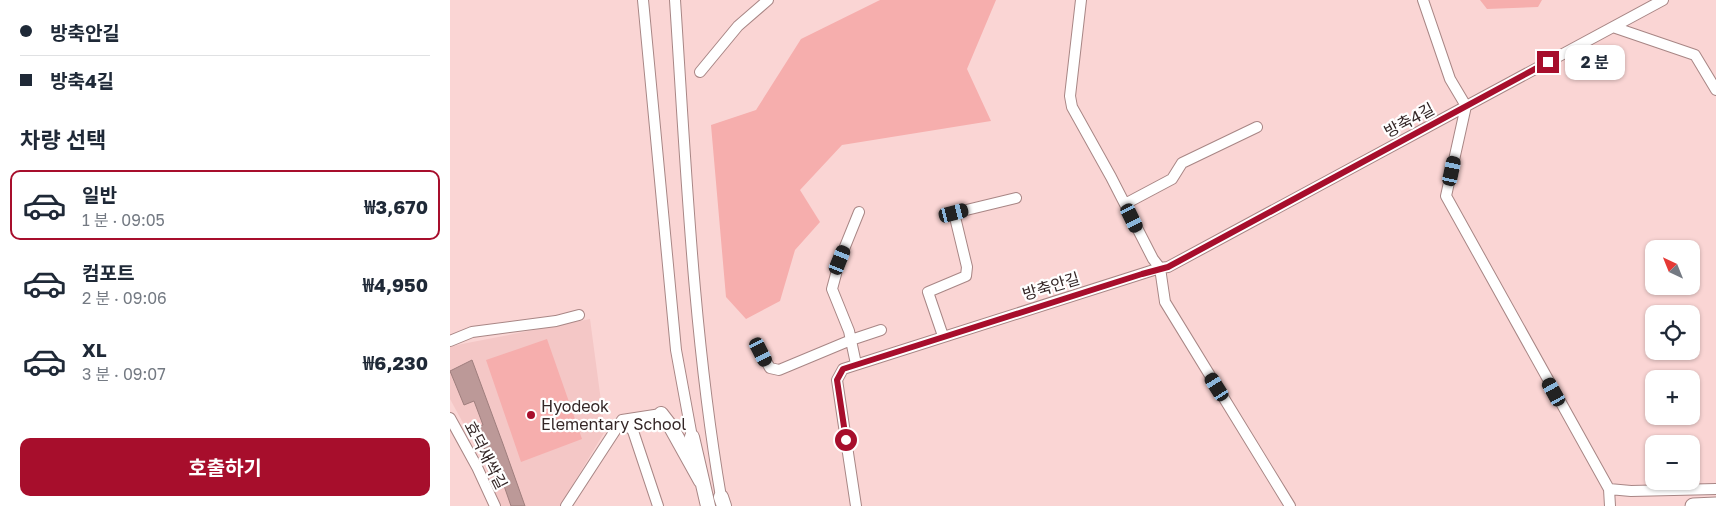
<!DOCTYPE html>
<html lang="ko">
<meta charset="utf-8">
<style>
body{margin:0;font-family:"Golos Text","Noto Sans KR",sans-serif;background:#f2f2f3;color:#1f2937;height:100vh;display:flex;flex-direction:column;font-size:19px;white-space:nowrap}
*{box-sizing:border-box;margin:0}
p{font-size:16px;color:#747a83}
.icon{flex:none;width:28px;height:28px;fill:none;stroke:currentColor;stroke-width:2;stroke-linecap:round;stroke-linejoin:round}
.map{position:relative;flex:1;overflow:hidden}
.panel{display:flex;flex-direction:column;background:#fff;width:450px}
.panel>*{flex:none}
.top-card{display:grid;align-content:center;height:110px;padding:0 20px;background:#fff}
.needle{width:32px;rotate:317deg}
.fabs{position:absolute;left:1195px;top:240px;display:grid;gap:10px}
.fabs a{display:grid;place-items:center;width:55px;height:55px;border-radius:10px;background:#fff;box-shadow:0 1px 4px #0004;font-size:25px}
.end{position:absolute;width:22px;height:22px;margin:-11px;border:6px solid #a70e2c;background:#fff;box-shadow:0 0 0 2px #fff}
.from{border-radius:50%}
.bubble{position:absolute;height:35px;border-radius:10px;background:#fff;box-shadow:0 1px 4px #0004;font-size:16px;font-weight:700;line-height:35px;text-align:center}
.car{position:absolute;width:15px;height:30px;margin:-15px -8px;border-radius:6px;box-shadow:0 0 4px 1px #0007;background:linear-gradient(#222 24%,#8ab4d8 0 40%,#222 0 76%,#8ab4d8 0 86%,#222 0)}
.top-card b{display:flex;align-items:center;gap:18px;height:48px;font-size:19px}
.top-card b+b{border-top:1px solid #e0e1e3}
.top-card i{width:12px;height:12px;background:#1f2937}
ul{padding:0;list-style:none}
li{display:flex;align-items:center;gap:15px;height:70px;margin:0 10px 8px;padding:0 10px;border:2px solid transparent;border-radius:10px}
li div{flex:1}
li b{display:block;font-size:19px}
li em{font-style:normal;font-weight:700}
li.selected{border-color:#a70e2c}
li>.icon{width:45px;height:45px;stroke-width:1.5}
h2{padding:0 20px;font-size:22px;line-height:60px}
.cta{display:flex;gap:10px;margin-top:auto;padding:10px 20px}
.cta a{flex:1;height:58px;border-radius:10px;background:#a70e2c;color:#fff;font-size:20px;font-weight:700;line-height:58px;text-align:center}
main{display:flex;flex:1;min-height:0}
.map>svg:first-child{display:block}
.built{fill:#f4c7c6}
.green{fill:#f6aead}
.building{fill:#bc9998;stroke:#9f7e7d}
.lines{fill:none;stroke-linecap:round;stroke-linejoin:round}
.minor-casing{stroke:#a88685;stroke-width:12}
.major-casing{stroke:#a88685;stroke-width:16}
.highway-casing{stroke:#a88685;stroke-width:17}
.minor{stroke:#fff;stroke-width:10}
.major{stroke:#fff;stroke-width:14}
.highway{stroke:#fff;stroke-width:15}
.route{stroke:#a70e2c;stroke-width:6}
.poi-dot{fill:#a70e2c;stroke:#fff;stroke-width:2}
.labels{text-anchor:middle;stroke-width:4.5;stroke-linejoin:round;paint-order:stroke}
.street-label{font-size:16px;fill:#342626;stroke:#fff}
.poi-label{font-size:16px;fill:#342626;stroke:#fff;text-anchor:start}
</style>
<main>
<section class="panel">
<div class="top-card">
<b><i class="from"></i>방축안길</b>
<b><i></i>방축4길</b>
</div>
<h2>차량 선택</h2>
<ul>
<li class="selected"><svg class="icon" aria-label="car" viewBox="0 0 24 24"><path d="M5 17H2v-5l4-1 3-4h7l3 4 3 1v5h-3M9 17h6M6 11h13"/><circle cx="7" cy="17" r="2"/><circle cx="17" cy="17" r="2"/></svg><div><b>일반</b><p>1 분 · 09:05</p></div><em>₩3,670</em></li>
<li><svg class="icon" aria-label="car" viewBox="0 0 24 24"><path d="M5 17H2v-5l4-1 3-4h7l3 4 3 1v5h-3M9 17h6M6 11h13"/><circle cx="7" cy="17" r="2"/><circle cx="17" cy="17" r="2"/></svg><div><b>컴포트</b><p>2 분 · 09:06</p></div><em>₩4,950</em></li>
<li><svg class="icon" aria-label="car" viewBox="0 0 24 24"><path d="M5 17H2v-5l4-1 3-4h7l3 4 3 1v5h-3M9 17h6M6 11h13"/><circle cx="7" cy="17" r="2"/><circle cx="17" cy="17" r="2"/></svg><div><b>XL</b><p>3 분 · 09:07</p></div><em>₩6,230</em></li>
</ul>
<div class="cta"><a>호출하기</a></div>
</section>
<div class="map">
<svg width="1266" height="506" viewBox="0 0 1266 506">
<rect width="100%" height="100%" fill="#fad5d4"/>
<!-- built -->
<path class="built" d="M140,319L155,431L110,506H51L30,454L0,399V347L12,344Z"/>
<!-- green -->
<path class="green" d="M430,0H546L517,69L541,121L392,145L350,190L370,222L345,250L330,301L296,319L276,297L261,125L306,110L351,39Z
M1030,0H1092L1088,7L1037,9Z
M97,339L132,439L71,462L36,360Z"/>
<!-- building -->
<path class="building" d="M22,360L53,444L75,506H61L41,448L35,450L33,446L31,447L25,433L31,431L29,426L33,425L24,401L14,405L0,371Z"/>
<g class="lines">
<defs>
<path id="minor" d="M193,0L226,350L242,437
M225,0C236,166 243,333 271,497
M631,0L620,96L622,107L661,177L703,259L710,268L715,302L840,506
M973,0L1000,79L1016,106L996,196L1159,489L1181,491L1266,489
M1163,27L1245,55L1266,90
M250,72L288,26L318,0
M675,204L722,179L732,163L807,127
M493,336L478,292L516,276L517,267L504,213L566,198
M0,341L22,332L106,321L129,315
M311,352L320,368L329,370L401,340L431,330
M406,364L399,331L382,289L390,259L409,212
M0,418L27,467L45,506
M172,420L183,431L208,506
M172,420L211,414
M1159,489L1160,506
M116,506L172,420
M406,506L387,380L393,369L710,268L718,267L1213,0"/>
<path id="major" d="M211,414L221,427L251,481
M242,437L258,506
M271,497L274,506"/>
<path id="highway" d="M1243,506L1266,505"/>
</defs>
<!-- minor casing -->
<use href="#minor" class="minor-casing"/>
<!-- major casing -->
<use href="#major" class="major-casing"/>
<!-- highway casing -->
<use href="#highway" class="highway-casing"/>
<!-- minor -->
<use href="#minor" class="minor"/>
<!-- major -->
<use href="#major" class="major"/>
<!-- highway -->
<use href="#highway" class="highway"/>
</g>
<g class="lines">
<!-- route -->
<path class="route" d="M396,440L387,380L393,369L692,274L718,267L1098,62"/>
</g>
<!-- markers -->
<circle class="poi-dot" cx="81" cy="415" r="5"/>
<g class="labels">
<!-- street labels -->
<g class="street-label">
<text transform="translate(959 120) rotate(-28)" y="6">방축4길</text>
<text transform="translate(601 286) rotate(-17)" y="6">방축안길</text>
<text transform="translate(36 455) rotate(63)" y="6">효덕새싹길</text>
</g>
<!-- poi labels -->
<g class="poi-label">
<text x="91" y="412">Hyodeok<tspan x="91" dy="18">Elementary School</tspan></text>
</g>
</g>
</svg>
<div class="fabs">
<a><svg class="needle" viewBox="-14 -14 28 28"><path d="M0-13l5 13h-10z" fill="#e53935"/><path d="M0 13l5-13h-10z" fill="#747a83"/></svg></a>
<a><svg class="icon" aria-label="locate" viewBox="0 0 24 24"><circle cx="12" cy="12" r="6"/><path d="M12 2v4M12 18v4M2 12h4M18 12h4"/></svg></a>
<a>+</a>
<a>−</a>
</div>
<i class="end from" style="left:396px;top:440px"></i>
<i class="end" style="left:1098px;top:62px"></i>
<div class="bubble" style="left:1115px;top:45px;width:60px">2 분</div>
<i class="car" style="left:1002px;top:171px;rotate:12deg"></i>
<i class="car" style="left:504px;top:213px;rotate:76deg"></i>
<i class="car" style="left:682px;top:218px;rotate:154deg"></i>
<i class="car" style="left:390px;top:260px;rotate:22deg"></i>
<i class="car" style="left:311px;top:352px;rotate:153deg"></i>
<i class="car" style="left:767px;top:387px;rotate:328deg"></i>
<i class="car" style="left:1104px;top:392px;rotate:331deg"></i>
</div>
</main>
